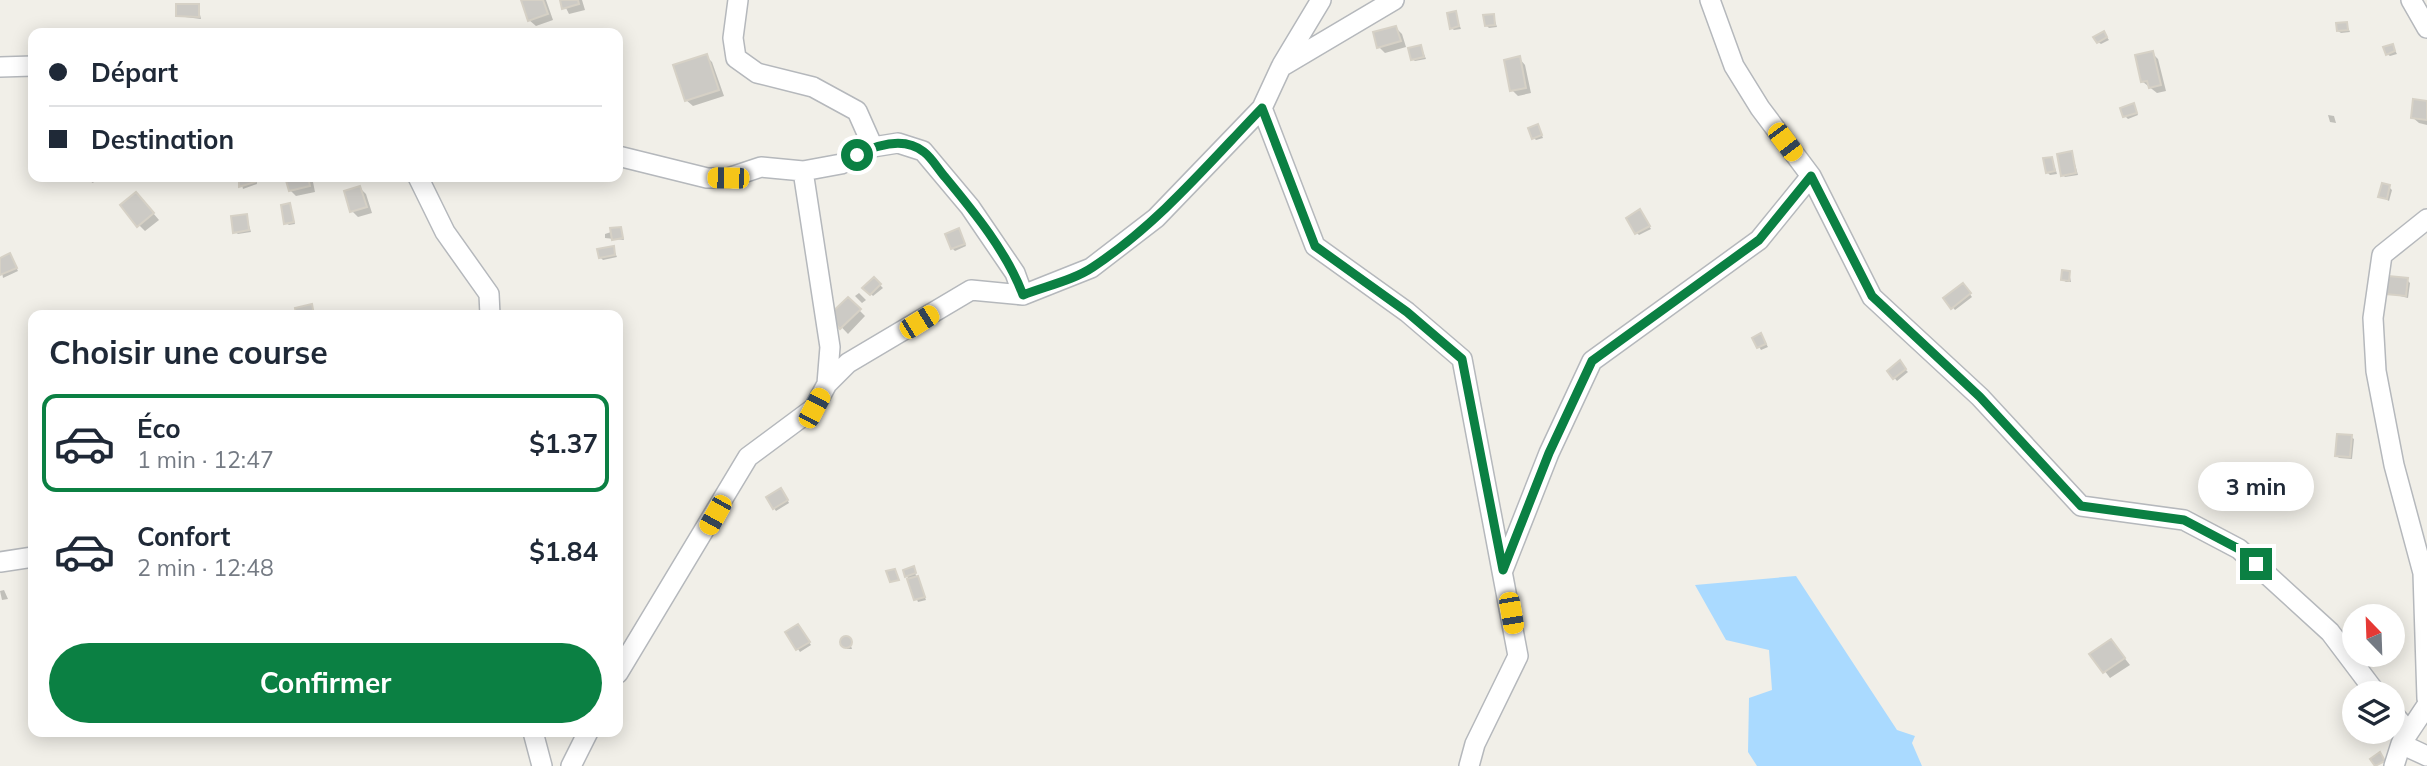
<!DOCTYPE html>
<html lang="fr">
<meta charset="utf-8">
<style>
body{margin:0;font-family:Mulish,sans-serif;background:#f2f2f3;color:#1f2937;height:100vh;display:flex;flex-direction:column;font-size:26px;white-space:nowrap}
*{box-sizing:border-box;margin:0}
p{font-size:23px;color:#747a83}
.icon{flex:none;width:38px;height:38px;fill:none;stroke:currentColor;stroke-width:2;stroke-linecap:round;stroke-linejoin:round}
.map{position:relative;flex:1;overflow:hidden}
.sheet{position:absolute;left:28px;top:310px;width:595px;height:427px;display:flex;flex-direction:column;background:#fff;border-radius:14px;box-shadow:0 4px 18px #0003}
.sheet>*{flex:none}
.hud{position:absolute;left:28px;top:28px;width:595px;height:154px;border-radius:14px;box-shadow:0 4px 18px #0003;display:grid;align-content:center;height:154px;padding:0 21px;background:#fff}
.needle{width:46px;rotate:337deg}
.fabs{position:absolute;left:2342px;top:604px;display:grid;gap:14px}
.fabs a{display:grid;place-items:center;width:63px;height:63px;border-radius:50%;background:#fff;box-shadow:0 4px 18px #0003;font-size:35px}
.end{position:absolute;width:32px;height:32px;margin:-16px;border:9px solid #0b8043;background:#fff;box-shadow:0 0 0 4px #fff}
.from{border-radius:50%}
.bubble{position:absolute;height:49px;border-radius:24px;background:#fff;box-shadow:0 4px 18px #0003;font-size:23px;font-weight:700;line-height:49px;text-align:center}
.car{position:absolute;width:21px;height:42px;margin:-21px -10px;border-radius:9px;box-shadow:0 0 5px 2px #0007;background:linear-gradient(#f5c518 24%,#345 0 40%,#f5c518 0 76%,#345 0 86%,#f5c518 0)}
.hud b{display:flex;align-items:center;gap:24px;height:66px;font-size:26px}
.hud b+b{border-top:2px solid #e0e1e3}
.hud i{width:18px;height:18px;background:#1f2937}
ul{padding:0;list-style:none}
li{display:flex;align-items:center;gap:21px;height:98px;margin:0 14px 10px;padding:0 7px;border:4px solid transparent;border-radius:14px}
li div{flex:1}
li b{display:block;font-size:26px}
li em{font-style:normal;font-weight:700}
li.active{border-color:#0b8043}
li>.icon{width:63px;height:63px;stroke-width:1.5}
h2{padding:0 21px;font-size:32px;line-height:84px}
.action{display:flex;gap:14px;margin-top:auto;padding:14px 21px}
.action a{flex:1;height:80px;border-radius:42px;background:#0b8043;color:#fff;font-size:28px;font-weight:700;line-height:80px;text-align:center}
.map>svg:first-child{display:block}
.water{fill:#aadaff}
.shadow{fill:#0003}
.building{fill:#cccac5;stroke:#d6d1c6;stroke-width:2}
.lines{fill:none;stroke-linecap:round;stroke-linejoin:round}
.minor-casing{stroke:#b5b8bc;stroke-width:22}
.minor{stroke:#fff;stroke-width:19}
.route{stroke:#0b8043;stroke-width:9}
</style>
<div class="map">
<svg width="2427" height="766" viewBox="0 0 2427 766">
<rect width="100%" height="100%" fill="#f1efe8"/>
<!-- water -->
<path class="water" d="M1796,576L1897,730L1915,736L1912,743L1922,766H1757L1748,752L1749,698L1772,690L1769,650L1726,640L1695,585Z"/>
<!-- shadow -->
<path class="shadow" d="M523,0H546L553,20L536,26L529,20Z
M562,0H582L585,10L569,14Z
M198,6L201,19L177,16Z
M1455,13L1461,29L1454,30L1451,28Z
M1493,15L1497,27L1489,28L1487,26Z
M2346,23L2350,32L2341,33L2338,31Z
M1396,28L1402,34L1406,47L1385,53L1379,47Z
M2106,36L2109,40L2101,44L2098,42Z
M2392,45L2397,54L2390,56L2387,54Z
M1421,47L1426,59L1415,61L1412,59Z
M2152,53L2158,59L2166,91L2157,93L2143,82Z
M706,56L712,62L724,96L693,106L686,100Z
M1519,58L1525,65L1531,93L1518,96L1512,90Z
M2427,103V125L2419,123L2412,117Z
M2133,105L2138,115L2128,119L2125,116Z
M2328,115L2334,116L2336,123L2330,122Z
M1538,126L1543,138L1536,140L1534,138Z
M2072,153L2078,175L2065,177L2063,175Z
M2052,158L2057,174L2050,175L2047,172Z
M83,177H96L97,178L93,183Z
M240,177H256L257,184L243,189Z
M287,177H312L315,192L296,196L290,190Z
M2389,187L2392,190L2389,201L2380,196Z
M360,188L366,194L372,213L358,217L352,211Z
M142,200L159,220L145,231L139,225Z
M289,205L295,224L289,225L286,223Z
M1642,214L1651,229L1639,235L1637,233Z
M246,215L251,232L238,234L235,232Z
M620,229L624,240L605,238V234Z
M959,230L966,246L955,251L952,248Z
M613,248L617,257L603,260L600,257Z
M10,255L18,271L3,278L0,260Z
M2069,272L2071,282H2066L2063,280Z
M874,279L883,288L873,296L865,288Z
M2407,280L2410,283L2408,298L2388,293Z
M1963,285L1972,297L1955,310L1946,299Z
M859,293L866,300L862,303L855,296Z
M848,299L865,316L848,334L831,316Z
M1754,338H1763L1768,347L1761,350Z
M1899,363L1908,372L1897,381L1889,371Z
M2351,437L2354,439L2352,459L2339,458L2336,455Z
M784,493L789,503L776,511L774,508Z
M913,568L926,600L918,602L907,576Z
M4,590L8,599L2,600L0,591Z
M800,628L811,645L800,652L787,633Z
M843,640H849L852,649H847Z
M2111,641L2130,665L2110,678L2092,654Z
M31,701H33V716L31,714Z"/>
<!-- building -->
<path class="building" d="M521,0H543L548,14L528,21Z
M560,0H578L579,4L562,9Z
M176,4H199V17L176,16Z
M1456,11L1459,26L1450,29L1447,13Z
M1494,14L1495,25L1485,26L1483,15Z
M2347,22L2348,30L2337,31L2336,23Z
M1396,26L1401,41L1377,48L1373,32Z
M2104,31L2107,37L2097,43L2093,37Z
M2393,44L2395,51L2386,55L2383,47Z
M1421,45L1424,57L1411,60L1408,48Z
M2153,51L2161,85L2149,88L2147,81L2141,82L2135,55Z
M707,54L719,90L685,101L673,65Z
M1520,56L1526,88L1510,91L1504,60Z
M2413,99L2427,101V120L2411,118Z
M2134,103L2137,113L2123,117L2120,108Z
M1538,124L1542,135L1532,139L1528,128Z
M2072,151L2076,173L2061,176L2057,154Z
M2052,157L2055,171L2046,173L2043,158Z
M239,177H254L255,182L239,187Z
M285,177H308L310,186L289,191Z
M2382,183L2390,185L2387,199L2378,197Z
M360,186L367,207L350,212L344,191Z
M136,192L154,213L137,227L120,205Z
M290,203L294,222L284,224L281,205Z
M1640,209L1650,226L1635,234L1626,218Z
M247,214L249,230L233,233L231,216Z
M621,227L623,238L612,240L610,228Z
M959,228L965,244L951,249L945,234Z
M614,246L615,255L599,258L597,249Z
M10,253L17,268L0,275V258Z
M2062,270L2070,271L2069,281L2061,280Z
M2388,276L2408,278L2406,296L2386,294Z
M874,277L881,284L870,295L862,288Z
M1963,283L1971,293L1951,309L1943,298Z
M848,297L861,309L840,329L828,316Z
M312,304L314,315H296L295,308Z
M1761,333L1766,344L1757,348L1752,338Z
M1900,360L1906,369L1893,379L1887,371Z
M2337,434L2352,435L2350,457L2335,456Z
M781,488L788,500L773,509L766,497Z
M914,566L916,573L905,577L903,570Z
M895,569L899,580L890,582L886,571Z
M918,576L925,597L914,600L907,579Z
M798,624L810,642L796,650L785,632Z
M840 642a6 6 0 1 1 12 0a6 6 0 1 1-12 0Z
M2111,639L2125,658L2103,673L2089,654Z
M2380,752L2385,761L2375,766L2370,759Z"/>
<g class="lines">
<defs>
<path id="minor" d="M738,0L733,38L736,58L757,73L813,87L857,111L873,147
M1710,0L1734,66L1760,108L1811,176L1872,297L1980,397L2081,506L2184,520L2239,549L2330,632L2376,693
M2411,0L2427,28
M1282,65L1321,0
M0,67L33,66
M1262,108L1315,246L1407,312L1462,359L1518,656L1475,744L1469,766
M618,156L707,178H728L761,167L803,171
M418,177L445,232L489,294L490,315
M2427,219L2382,255L2373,318L2376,371L2394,465L2423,573L2427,699
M827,384L830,347L803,171L841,164L873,147L898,143L923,151L970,207L1015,273L1023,295
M0,562L33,557
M1503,570L1549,453L1592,361L1759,240L1811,176
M618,673L748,457L814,408L827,384L848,363L971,290L1023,295L1091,268L1156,218L1262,108L1281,67L1394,0
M2392,712L2407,730L2401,744L2427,756
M533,732L542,766
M571,766L588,732
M2394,766L2401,744L2427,705"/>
</defs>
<!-- minor casing -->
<use href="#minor" class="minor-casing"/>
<!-- minor -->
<use href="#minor" class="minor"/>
</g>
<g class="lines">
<!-- route -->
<path class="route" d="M857,155C877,145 904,136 924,152C932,158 938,169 945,177C974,212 1007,252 1023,295C1046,286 1074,280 1093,267C1158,224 1209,163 1262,108L1315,246L1407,312L1462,359L1503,570L1549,453L1592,361L1759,240L1811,176L1872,296L1980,397L2081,506L2184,520L2239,549L2256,564"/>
</g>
</svg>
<div class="fabs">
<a><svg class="needle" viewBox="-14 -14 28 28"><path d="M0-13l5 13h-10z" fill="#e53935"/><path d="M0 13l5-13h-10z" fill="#747a83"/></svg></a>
<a><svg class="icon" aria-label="layers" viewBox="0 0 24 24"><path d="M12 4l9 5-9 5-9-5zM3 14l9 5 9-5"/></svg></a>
</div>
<i class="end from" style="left:857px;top:155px"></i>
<i class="end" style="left:2256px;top:564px"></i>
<div class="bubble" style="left:2198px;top:462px;width:116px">3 min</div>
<i class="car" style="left:1785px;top:142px;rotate:143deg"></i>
<i class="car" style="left:728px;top:178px;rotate:271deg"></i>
<i class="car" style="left:919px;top:322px;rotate:58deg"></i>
<i class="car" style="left:814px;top:408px;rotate:28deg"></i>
<i class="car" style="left:715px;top:515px;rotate:209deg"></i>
<i class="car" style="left:1511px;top:613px;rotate:170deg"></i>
<div class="hud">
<b><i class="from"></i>Départ</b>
<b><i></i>Destination</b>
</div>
<section class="sheet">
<h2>Choisir une course</h2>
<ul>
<li class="active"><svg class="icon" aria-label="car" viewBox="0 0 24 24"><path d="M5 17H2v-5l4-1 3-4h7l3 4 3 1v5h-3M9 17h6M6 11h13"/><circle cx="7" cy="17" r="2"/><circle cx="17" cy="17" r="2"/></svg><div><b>Éco</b><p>1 min · 12:47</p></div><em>$1.37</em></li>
<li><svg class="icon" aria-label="car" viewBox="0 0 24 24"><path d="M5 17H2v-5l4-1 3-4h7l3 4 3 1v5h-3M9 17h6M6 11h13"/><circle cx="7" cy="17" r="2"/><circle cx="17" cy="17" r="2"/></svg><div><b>Confort</b><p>2 min · 12:48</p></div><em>$1.84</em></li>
</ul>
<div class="action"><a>Confirmer</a></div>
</section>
</div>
